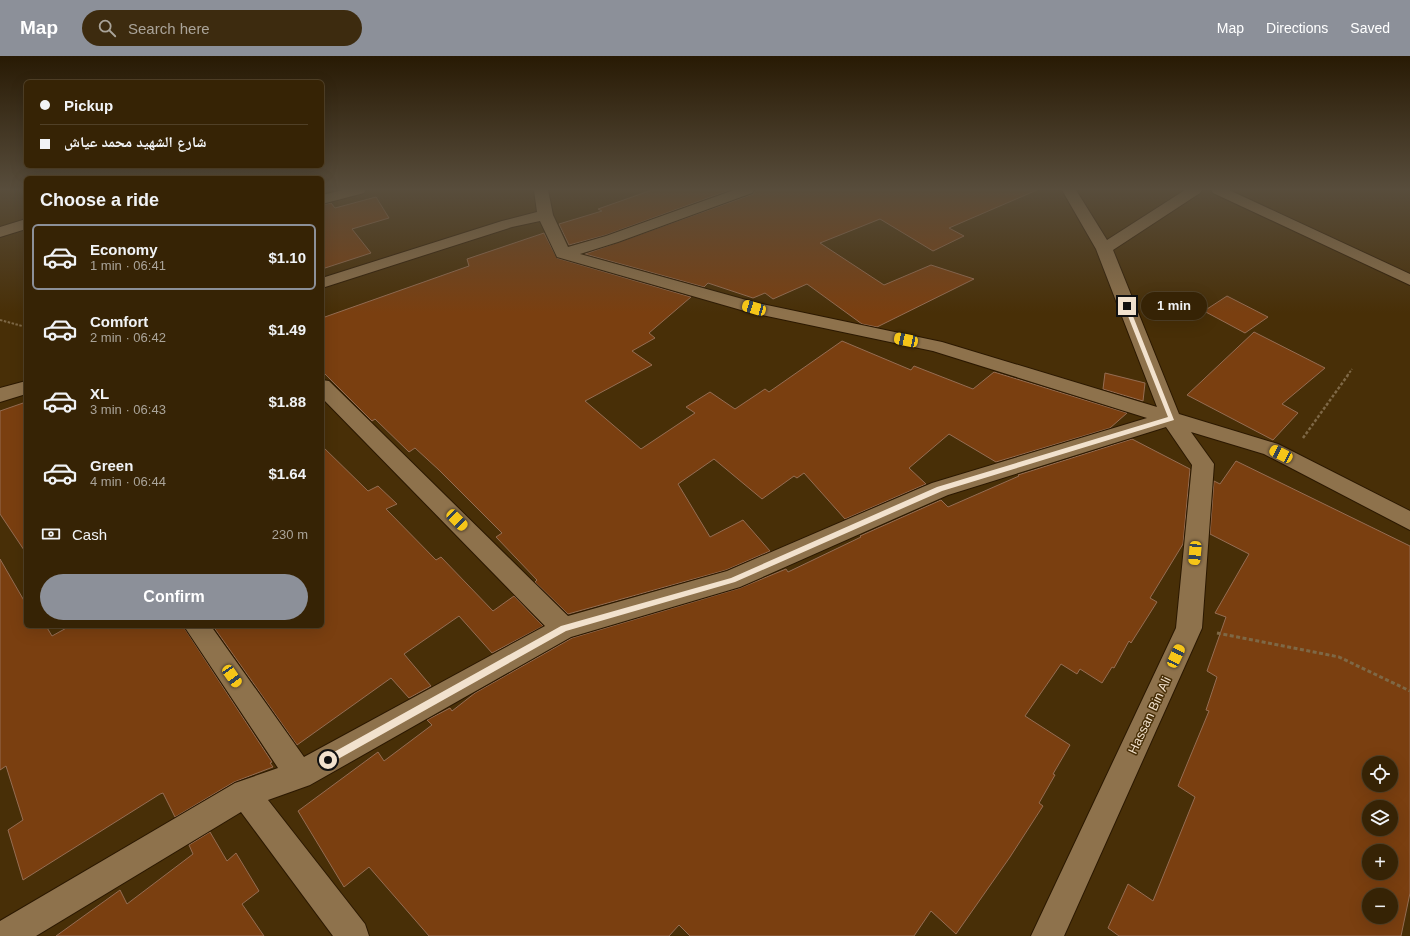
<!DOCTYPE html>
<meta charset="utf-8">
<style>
body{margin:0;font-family:Helvetica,"Noto Naskh Arabic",sans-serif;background:#3d2b0f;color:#f1f3f6;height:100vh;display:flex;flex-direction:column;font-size:15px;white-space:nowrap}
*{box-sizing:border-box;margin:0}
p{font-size:13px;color:#aaa49a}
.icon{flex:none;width:22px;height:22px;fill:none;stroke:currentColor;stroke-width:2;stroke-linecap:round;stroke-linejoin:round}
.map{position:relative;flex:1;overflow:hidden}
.details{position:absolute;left:24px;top:120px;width:300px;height:452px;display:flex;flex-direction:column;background:#362305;border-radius:6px;box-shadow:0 4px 16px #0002,0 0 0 1px #504027}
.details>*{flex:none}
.top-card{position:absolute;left:24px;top:24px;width:300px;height:88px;border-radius:6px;box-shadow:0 4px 16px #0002,0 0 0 1px #504027;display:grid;align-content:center;height:88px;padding:0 16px;background:#362305}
.fabs{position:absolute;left:1362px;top:700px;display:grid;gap:8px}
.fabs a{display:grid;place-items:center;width:36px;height:36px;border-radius:50%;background:#362305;box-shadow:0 4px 16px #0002,0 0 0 1px #504027;font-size:20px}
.end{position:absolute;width:18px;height:18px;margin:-9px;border:5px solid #f2e2ce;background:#111;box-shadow:0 0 0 2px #111}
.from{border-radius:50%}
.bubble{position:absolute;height:28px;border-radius:14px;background:#362305;box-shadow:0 4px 16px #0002,0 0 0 1px #504027;font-size:13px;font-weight:800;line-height:28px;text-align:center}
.car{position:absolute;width:12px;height:24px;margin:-12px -6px;border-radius:5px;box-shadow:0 0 3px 1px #0007;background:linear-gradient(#f5c518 24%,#345 0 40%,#f5c518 0 76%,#345 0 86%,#f5c518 0)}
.top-card b{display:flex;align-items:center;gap:14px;height:38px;font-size:15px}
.top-card b+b{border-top:1px solid #504027}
.top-card i{width:10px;height:10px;background:#f1f3f6}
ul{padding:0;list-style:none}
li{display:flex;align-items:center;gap:12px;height:66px;margin:0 8px 6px;padding:0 8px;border:2px solid transparent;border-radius:6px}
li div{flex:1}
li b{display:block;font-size:15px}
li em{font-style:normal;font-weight:800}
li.on{border-color:#8c9099}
li>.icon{width:36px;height:36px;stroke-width:1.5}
h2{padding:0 16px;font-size:18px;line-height:48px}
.pay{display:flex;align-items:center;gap:10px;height:44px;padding:0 16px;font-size:15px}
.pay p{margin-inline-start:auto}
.button{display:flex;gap:8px;margin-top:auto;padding:8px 16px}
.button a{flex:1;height:46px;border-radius:24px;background:#8c9099;color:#fff;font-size:16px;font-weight:800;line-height:46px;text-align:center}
header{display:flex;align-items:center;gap:24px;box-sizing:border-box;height:56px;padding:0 20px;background:#8c9099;color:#fff}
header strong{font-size:19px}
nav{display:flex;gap:22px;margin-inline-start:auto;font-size:14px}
.search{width:280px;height:36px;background:#3d2b0f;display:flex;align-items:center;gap:10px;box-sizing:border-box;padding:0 14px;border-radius:22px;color:#aaa49a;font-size:15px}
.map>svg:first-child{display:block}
.building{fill:#7a3f10;stroke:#956d53;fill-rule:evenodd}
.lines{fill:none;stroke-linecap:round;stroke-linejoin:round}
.minor-casing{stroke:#2b1800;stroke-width:2}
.path-far2{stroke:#7e6846;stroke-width:2;stroke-dasharray:2.5 1.5;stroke-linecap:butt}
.path-far1{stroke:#7e6846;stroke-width:2.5;stroke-dasharray:3 2;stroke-linecap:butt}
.path{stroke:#7e6846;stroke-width:3;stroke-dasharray:4 2.5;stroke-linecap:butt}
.minor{fill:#8e724c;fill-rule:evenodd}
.route{fill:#f2e2ce}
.labels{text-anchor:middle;stroke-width:3;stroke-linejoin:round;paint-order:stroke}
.near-street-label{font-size:13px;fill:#f2e2ce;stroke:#482f07}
</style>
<header>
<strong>Map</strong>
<div class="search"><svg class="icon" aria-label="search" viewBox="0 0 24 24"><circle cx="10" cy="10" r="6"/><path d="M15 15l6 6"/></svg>Search here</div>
<nav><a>Map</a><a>Directions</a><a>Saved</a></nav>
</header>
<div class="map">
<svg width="1410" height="880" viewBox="0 0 1410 880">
<rect width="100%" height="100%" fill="#482f07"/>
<!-- building -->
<path class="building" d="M652,134H730L606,179L569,189L559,168L602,155L598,153Z
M755,134H1037L949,172L964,180L933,195L880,163L820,187L884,229L931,209L974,223L877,271L862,268L807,228L773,243L765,237L753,242L708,227L704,231L585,198L753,138Z
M376,141L389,162L352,173L371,197L322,213V149L331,147L335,152Z
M544,177L557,202L691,241L649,277L655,282L632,295L652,309L585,345L641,393L695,357L686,351L710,336L735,353L765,333L769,336L842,285L911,314L914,310L973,333L994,316L1127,357L1110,372L996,406L949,378L909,412L926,428L845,463L804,417L797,422L794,420L762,443L714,403L678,428L710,481L743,464L770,495L726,514L568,558L535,526L537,524L496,481L502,477L439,414L415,392L409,396L375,363L372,365L322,315V262L469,210L467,203Z
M1227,240L1268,261L1245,277L1204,255Z
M1254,276L1325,312L1282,348L1298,357L1273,384L1187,339Z
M1105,317L1145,327L1143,345L1103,333Z
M26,346V497L0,458V355Z
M1132,383L1190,413L1183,488L1150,542L1157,546L1131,587L1129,585L1114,612L1112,611L1102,627L1080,613L1077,618L1061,608L1025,660L1070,689L1053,718L1055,719L1039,747L1043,750L1010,801L956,878L931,855L914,880H690L679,869L669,880H429L369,811L344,831L298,755L378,696L384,705L432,669L427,664L450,652L452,655L475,637L572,582L740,532L786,513L788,516L861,481L860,480L941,444L948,451L1019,420L1018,419Z
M322,390L368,435L378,430L397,448L386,453L436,504L441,501L493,555L514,540L543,570L492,597L459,560L404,598L431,630L409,642L391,622L297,689L213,570H322Z
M1236,405L1410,490V837L1401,880H1119L1108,872L1128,828L1153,845L1195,741L1178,730L1209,655L1206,654L1217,621L1207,615L1226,561L1215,557L1249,498L1210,478L1214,425L1220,428ZM1369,707H1391V729H1369ZM1369,751H1391V773H1369ZM1369,795H1391V817H1369ZM1369,839H1391V861H1369Z
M0,503L26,548V570H46L52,580L70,570H183L272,706L270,707L273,711L234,726L175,761L163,737L160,738L23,824L8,774L23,764L6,710L0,714Z
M210,776L227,805L236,797L259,835L242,848L264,880H56L120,834L127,848L193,798L189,789Z"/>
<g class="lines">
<defs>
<path id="minor" d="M343,134H366L364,137L322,148V139Z
M534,134H548L553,159L568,191L606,180L734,134H754L752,137L618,186L580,198L757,247L942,286L1157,351L1096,193L1062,134H1076L1107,184L1185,134H1202L1200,137L1113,194L1179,358L1278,388L1410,455V474L1264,398L1191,376L1214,408L1202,572L1064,880H1031L1176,572L1192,409L1166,371L948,439L740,531L571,581L310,729L268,744L365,868L369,880H333L241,756L36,880H0V865L235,727L278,712L184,570H211L304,701L545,570L322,342V324L329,325L568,560L727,515L932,427L1147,362L933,295L748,256L557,201L540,165L512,171L322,232V222L502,165L537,156Z
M1211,134H1229L1410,218V229L1213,137Z
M26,163V173L0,181V171Z
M26,325V338L0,346V332Z"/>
</defs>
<!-- minor casing -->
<use href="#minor" class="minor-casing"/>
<!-- path-far2 -->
<path class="path-far2" d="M0,264L26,271
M1347,320L1352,313"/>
<!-- path-far1 -->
<path class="path-far1" d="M1303,382L1348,319"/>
<!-- path -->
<path class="path" d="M1217,577L1339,601L1410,635"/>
<!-- minor -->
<use href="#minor" class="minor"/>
</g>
<!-- sky -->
<linearGradient id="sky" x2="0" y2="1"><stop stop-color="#281a04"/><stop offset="0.52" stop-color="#584d3c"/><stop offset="1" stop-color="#584d3c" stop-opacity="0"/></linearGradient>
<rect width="1410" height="257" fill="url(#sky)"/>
<!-- route -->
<path class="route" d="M1127,248L1129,250L1174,364L942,435L735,526L566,575L331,707H325V701L561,570L731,522L937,431L1168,361L1124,250Z"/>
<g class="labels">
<!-- near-street labels -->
<g class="near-street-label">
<text transform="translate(1149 659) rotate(-65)" y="5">Hassan Bin Ali</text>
</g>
</g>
</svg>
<div class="fabs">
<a><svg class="icon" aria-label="locate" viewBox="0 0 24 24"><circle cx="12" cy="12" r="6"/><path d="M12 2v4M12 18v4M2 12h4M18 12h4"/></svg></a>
<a><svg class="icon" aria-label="layers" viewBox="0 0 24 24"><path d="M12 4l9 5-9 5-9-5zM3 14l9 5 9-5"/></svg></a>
<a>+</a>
<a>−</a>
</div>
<i class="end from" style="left:328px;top:704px"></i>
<i class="end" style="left:1127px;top:250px"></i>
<div class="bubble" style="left:1141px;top:236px;width:66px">1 min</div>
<i class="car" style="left:754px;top:252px;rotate:286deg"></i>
<i class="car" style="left:906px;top:284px;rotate:282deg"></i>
<i class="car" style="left:1281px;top:398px;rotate:297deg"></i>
<i class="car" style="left:457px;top:464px;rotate:135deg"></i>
<i class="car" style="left:1195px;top:497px;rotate:185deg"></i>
<i class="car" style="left:1176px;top:600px;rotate:25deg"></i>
<i class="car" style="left:232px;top:620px;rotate:145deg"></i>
<div class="top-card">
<b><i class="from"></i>Pickup</b>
<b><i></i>شارع الشهيد محمد عياش</b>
</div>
<section class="details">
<h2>Choose a ride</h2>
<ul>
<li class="on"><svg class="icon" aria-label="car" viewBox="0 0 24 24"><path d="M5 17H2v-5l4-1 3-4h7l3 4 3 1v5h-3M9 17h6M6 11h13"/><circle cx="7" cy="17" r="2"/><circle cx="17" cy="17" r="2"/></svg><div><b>Economy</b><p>1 min · 06:41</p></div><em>$1.10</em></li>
<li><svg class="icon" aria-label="car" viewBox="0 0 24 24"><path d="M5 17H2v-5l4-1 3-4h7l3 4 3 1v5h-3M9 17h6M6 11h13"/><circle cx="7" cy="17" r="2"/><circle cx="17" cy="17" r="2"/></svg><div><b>Comfort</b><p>2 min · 06:42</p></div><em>$1.49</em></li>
<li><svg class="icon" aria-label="car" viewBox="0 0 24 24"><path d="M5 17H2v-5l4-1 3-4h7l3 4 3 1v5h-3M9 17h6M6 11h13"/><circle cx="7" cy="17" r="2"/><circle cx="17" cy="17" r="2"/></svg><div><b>XL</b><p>3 min · 06:43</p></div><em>$1.88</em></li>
<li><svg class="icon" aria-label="car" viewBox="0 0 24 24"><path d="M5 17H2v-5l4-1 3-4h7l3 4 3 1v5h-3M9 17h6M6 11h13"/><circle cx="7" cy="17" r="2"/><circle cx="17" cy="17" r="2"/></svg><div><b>Green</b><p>4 min · 06:44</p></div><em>$1.64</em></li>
</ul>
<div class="pay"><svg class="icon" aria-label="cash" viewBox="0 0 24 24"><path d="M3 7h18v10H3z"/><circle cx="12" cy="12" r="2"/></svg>Cash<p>230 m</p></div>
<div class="button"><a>Confirm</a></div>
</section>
</div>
